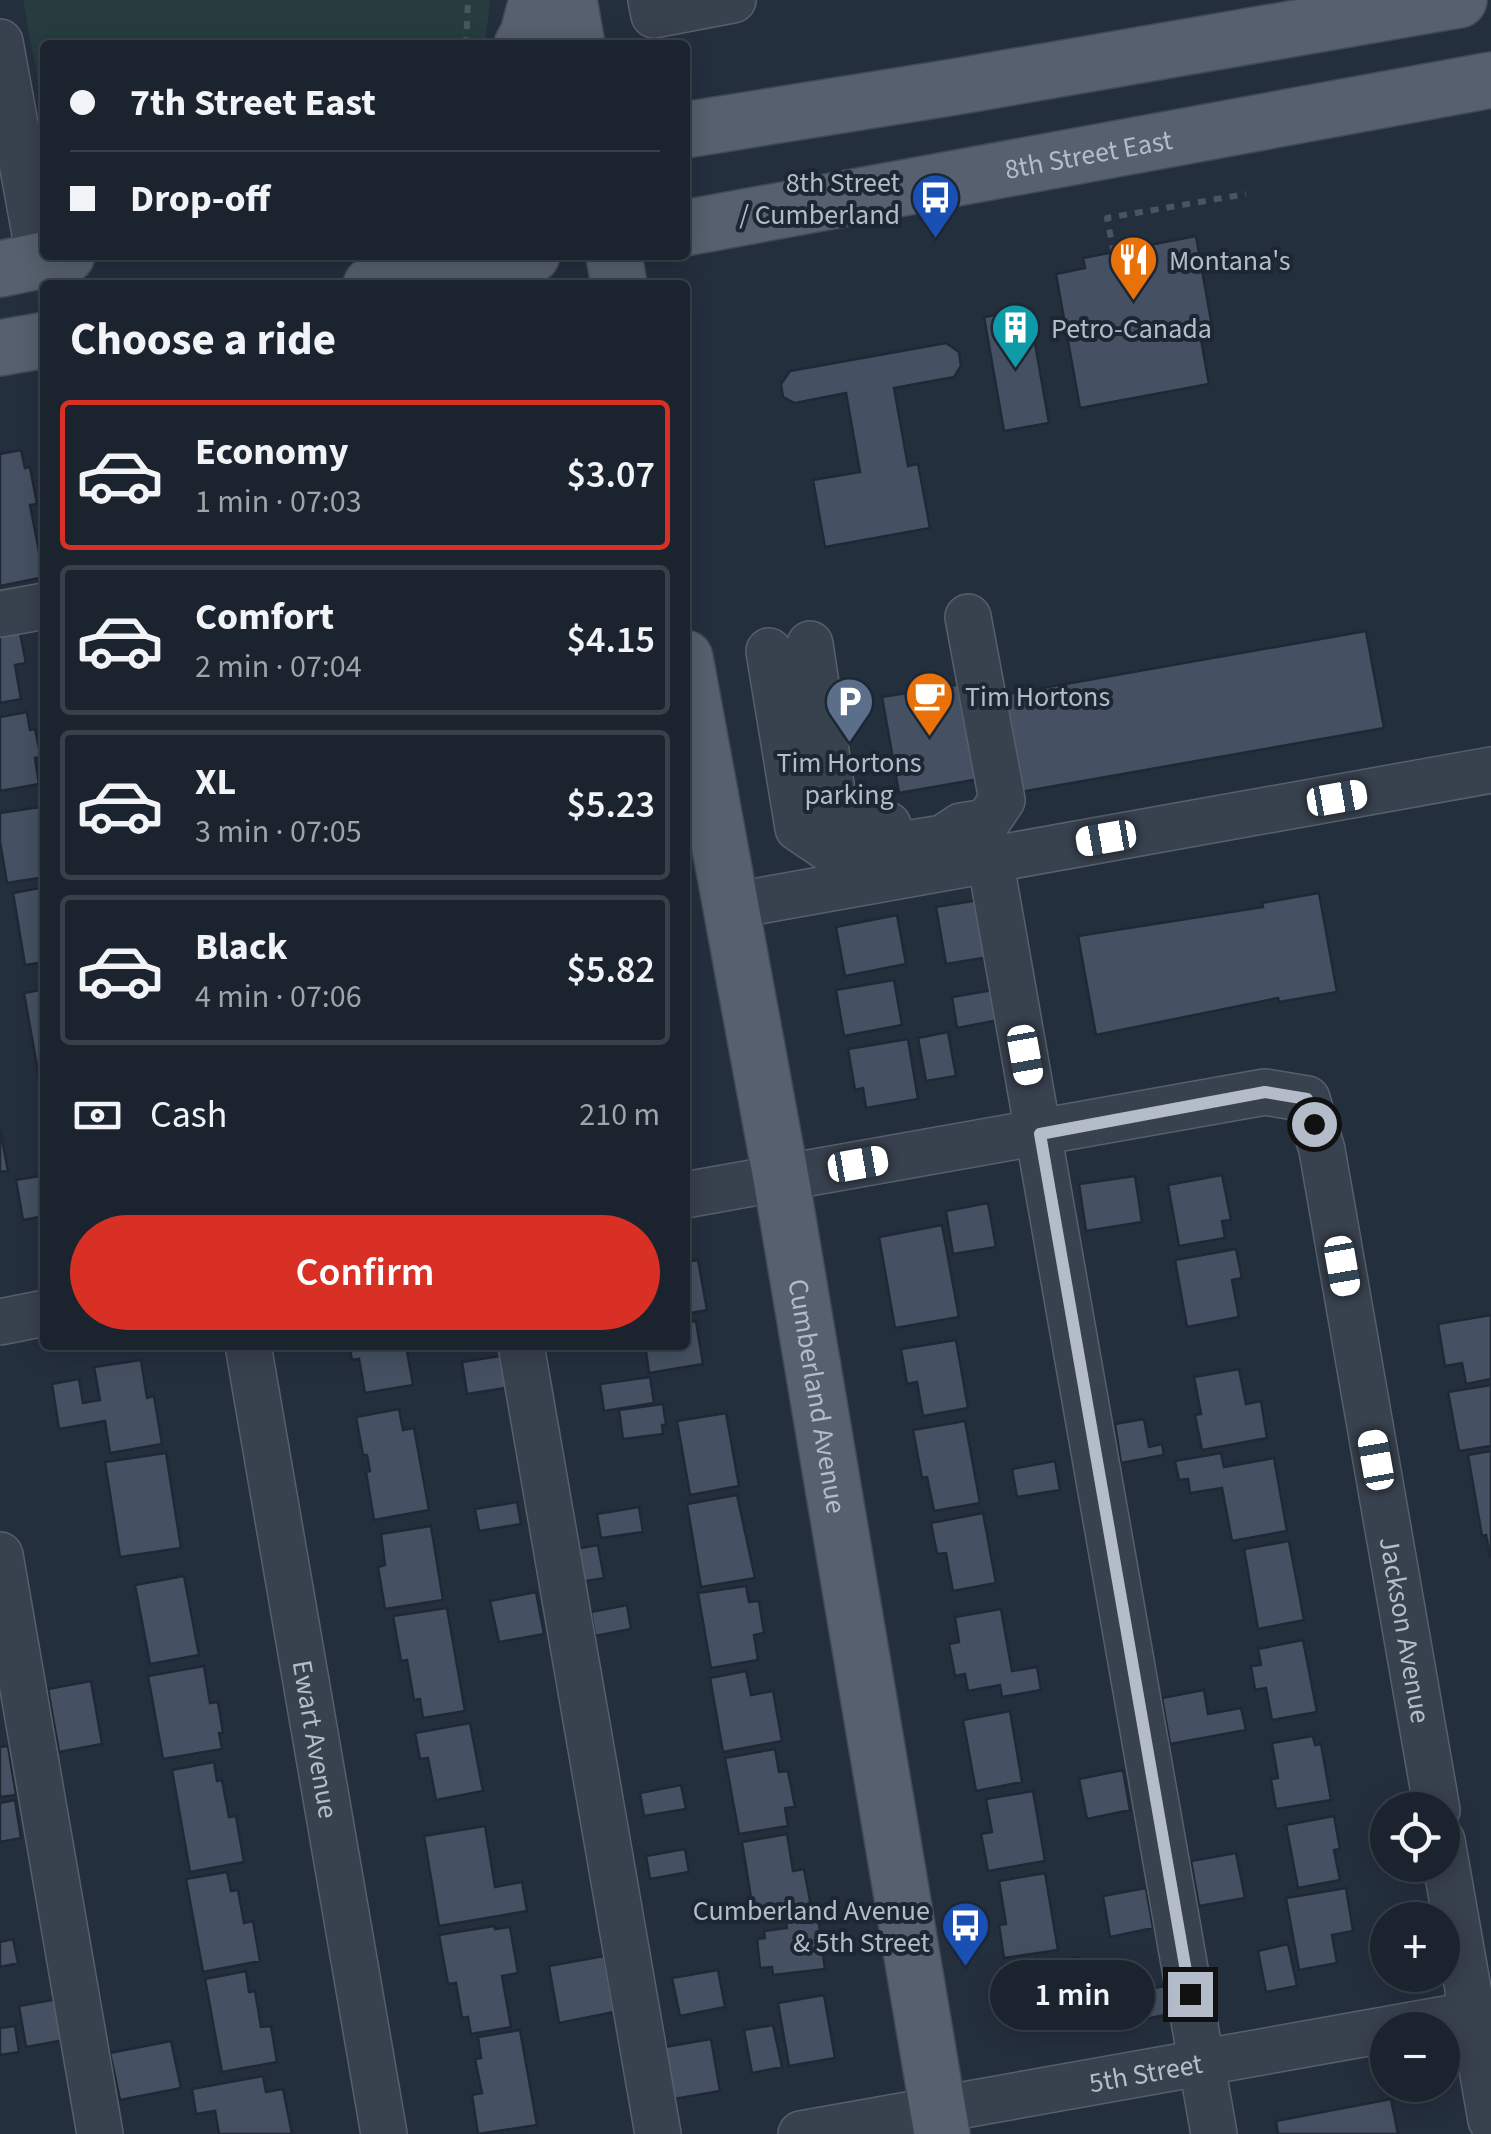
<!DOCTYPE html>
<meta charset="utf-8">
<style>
body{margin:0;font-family:"Source Sans 3",sans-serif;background:#242b36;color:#f1f3f6;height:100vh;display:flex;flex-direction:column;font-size:38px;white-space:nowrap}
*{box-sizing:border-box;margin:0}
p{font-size:32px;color:#a0a4aa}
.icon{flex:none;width:55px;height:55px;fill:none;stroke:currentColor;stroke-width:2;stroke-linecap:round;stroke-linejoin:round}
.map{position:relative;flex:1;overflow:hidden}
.side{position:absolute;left:40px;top:280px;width:650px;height:1070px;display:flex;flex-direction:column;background:#1b232e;border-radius:10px;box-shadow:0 5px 25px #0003,0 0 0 2px #39404a}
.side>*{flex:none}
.hud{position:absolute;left:40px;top:40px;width:650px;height:220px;border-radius:10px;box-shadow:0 5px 25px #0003,0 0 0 2px #39404a;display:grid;align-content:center;height:220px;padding:0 30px;background:#1b232e}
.controls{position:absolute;left:1370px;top:1792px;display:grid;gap:20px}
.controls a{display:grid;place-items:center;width:90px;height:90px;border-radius:50%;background:#1b232e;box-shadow:0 5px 25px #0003,0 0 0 2px #39404a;font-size:50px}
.end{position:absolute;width:45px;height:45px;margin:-22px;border:12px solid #b4bcc9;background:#111;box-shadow:0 0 0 5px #111}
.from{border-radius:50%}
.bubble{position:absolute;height:70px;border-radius:35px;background:#1b232e;box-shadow:0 5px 25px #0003,0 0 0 2px #39404a;font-size:32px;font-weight:600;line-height:70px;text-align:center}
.car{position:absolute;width:30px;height:60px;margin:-30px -15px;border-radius:12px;box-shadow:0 0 8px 2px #0007;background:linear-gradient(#fff 24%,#345 0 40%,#fff 0 76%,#345 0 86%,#fff 0)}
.hud b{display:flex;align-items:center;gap:35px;height:95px;font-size:38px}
.hud b+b{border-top:2px solid #39404a}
.hud i{width:25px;height:25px;background:#f1f3f6}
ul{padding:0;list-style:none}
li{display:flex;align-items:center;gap:30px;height:150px;margin:0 20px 15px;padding:0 10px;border:5px solid #39404a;border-radius:10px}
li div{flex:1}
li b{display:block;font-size:38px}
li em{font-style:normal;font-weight:600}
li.on{border-color:#d93025}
li>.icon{width:90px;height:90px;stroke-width:1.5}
h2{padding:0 30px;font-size:45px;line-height:120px}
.pay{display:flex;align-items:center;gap:25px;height:110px;padding:0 30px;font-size:38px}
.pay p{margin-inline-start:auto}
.action{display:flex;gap:20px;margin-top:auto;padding:20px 30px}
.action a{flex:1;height:115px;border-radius:60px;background:#d93025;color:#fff;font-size:40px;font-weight:600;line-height:115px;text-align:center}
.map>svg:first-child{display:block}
.green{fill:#263c3f}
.building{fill:#455162;stroke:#1f2835;stroke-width:2.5}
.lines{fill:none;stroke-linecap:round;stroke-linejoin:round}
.minor-casing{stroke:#565f6c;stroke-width:48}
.major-casing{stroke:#414a57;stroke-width:58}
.path{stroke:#44595c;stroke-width:6;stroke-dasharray:8 8;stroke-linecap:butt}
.minor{stroke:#38414e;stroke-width:45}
.major{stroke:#56606e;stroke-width:55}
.route{stroke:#b4bcc9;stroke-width:12}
.labels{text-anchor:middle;stroke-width:8;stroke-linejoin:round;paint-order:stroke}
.street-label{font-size:28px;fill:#b4bcc9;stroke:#1d2633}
.poi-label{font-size:28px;fill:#b4bcc9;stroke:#1d2633;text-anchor:start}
</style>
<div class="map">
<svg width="1491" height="2134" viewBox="0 0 1491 2134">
<rect width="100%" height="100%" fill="#242f3e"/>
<!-- green -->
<path class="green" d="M23,0H490L485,45H45V119Z"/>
<!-- building -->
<path class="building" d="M1196,236L1213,332L1200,334L1209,384L1080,408L1056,274L1085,268L1083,258Z
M1029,309L1049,423L1004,431L984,317Z
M946,343L959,352L961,366L954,377L894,388L908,466L918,464L930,528L825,547L813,480L860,472L846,393L795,403L783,397L781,384L790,371Z
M21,450L25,468L30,467L37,504L30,505L44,577L0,586V454Z
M19,628L26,663L15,665L21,699L0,703V632Z
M1366,631L1384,728L1014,793L997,696Z
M962,684L979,779L899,793L882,697Z
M27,712L30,730L35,729L41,757L35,758L39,784L0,791V717Z
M40,807L45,837V877L7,883L0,842V813Z
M45,887V982L42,983L38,963L25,965L13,893Z
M1319,893L1337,992L1279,1002L1278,998L1096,1035L1078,936L1263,907L1262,903Z
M979,900L989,957L946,964L936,907Z
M897,915L906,964L845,976L836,927Z
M894,980L902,1025L844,1036L836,990Z
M45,989V1082L40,1083L24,993Z
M993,990L999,1020L957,1028L952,997Z
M948,1032L956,1076L926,1081L918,1038Z
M908,1039L918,1099L866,1108L863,1088L855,1090L848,1049Z
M0,1129L8,1171L0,1172Z
M45,1175V1216L23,1220L16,1180Z
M1222,1175L1231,1220L1222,1221L1225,1238L1179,1246L1168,1185Z
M1135,1176L1142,1222L1086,1231L1079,1184Z
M988,1203L996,1247L953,1254L946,1211Z
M942,1225L959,1317L895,1328L879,1237Z
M1236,1249L1242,1278L1232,1280L1239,1317L1187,1327L1175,1260Z
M698,1260L707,1310L685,1314V1262Z
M1491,1315V1379L1466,1384L1462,1363L1445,1366L1438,1324Z
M696,1321L703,1364L649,1373L645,1345H685V1322Z
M956,1340L968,1408L923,1416L917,1382L907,1384L901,1349Z
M349,1345H406L413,1385L365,1393L359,1359L352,1360Z
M506,1355L511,1387L467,1394L462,1362Z
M141,1360L147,1398L154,1396L162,1444L110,1453L105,1421L59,1429L52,1384L79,1379L83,1403L100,1400L94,1367Z
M1239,1369L1246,1404L1261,1401L1267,1438L1202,1450L1195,1415L1201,1414L1194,1377Z
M650,1377L654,1403L604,1411L600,1384Z
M1491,1385V1446L1459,1451L1448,1392Z
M663,1404L666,1425H662L663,1434L623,1439L619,1410Z
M399,1409L403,1430L414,1428L429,1510L374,1520L366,1472L370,1471L367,1455H363L356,1417Z
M726,1413L739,1486L690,1495L677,1421Z
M1144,1419L1149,1447L1162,1444L1164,1455L1121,1463L1115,1424Z
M965,1421L980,1503L934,1511L927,1477L922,1478L913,1430Z
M1491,1451V1556H1490L1486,1535L1482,1536L1468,1455Z
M166,1453L181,1548L120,1557L105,1462Z
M1221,1453L1224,1467L1274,1458L1287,1531L1232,1541L1222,1488L1190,1493L1188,1479L1179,1480L1175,1461Z
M1055,1461L1060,1490L1017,1497L1012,1469Z
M737,1495L755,1578L701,1587L687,1504Z
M517,1502L521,1524L479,1531L475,1509Z
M639,1507L643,1532L601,1538L597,1514Z
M983,1513L996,1583L953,1591L946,1553L937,1554L931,1523Z
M431,1526L443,1600L385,1609L378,1567L385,1565L381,1534Z
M1289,1541L1304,1620L1258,1629L1244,1549Z
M598,1545L604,1578L581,1582L575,1549Z
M184,1576L199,1655L150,1664L135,1585Z
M746,1586L749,1602L759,1601L764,1633L754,1635L758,1660L711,1668L698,1593Z
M536,1592L544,1634L499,1642L490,1601Z
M627,1605L631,1629L595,1636L591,1612Z
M447,1608L465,1711L423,1718L420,1699L414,1700L407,1660L401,1661L393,1616Z
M1001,1609L1012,1671L1037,1667L1041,1690L1002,1697L1000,1685L968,1691L965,1674L955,1676L949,1644L959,1642L955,1617Z
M1303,1640L1317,1712L1272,1720L1266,1688L1255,1690L1251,1666L1261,1665L1258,1649Z
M204,1666L210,1703L218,1702L223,1733H219L222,1749L163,1759L148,1676Z
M746,1671L751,1695L773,1691L782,1741L723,1752L710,1678Z
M91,1681L102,1744L59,1752L48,1689Z
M1204,1690L1208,1714L1241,1708L1246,1730L1170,1744L1162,1698Z
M1010,1711L1022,1782L976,1791L963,1720Z
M470,1723L483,1791L436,1800L428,1758L420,1759L415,1733Z
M1313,1736L1315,1745L1321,1744L1331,1800L1276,1809L1271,1779L1278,1778L1272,1743Z
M8,1746L16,1795L0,1797V1747Z
M775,1749L779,1772L788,1771L795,1807L785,1808L788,1826L739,1834L725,1758Z
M214,1762L217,1781L222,1780L229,1817L236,1816L244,1862L190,1872L172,1770Z
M1123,1770L1130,1810L1087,1819L1079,1779Z
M681,1785L686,1809L644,1816L640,1793Z
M1033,1791L1045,1861L988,1871L981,1834L992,1832L986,1799Z
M15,1800L21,1838L0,1842V1803Z
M1334,1816L1340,1849L1334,1850L1340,1880L1298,1888L1286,1825Z
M485,1826L495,1887L522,1882L527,1911L439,1926L424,1836Z
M787,1834L793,1871L804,1869L811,1906L754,1916L742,1842Z
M685,1849L689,1872L650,1879L646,1856Z
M1236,1853L1245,1898L1199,1906L1191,1861Z
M227,1872L231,1891L238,1890L244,1923L253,1921L260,1961L203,1972L186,1879Z
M1045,1873L1058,1950L1004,1958L999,1925L1006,1924L999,1881Z
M1146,1888L1153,1928L1110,1937L1103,1896Z
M1346,1888L1353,1931L1332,1935L1337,1963L1299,1970L1286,1898Z
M818,1916L825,1969L773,1975L772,1967L760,1968L757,1939L765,1938L764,1931L787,1928L786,1920Z
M494,1926L495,1929L510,1927L518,1973L502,1976L511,2027L471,2034L468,2017L462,2018L456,1983L448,1984L439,1935Z
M13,1939L18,1963L0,1967V1942Z
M1288,1944L1297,1986L1266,1992L1258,1951Z
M604,1956L614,2012L559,2023L549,1966Z
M1079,1957L1089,2015L1051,2022L1050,2012L1013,2018L1005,1970Z
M718,1970L725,2007L680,2016L672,1978Z
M246,1971L249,1992L255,1991L261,2027L271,2026L277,2062L222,2072L205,1979Z
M1165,1986L1170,2014L1131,2022L1126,1993Z
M824,1995L835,2058L789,2066L778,2003Z
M63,1998L70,2039L26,2047L19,2006Z
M773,2025L782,2067L752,2073L744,2030Z
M15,2026L19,2052L0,2055V2028Z
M520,2030L537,2125L478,2134L472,2095L482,2093L475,2059L481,2058L478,2037Z
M711,2039L720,2091L674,2099L665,2047Z
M171,2041L181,2088L120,2100L110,2053Z
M263,2076L266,2092L283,2089L292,2134H219L215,2111L196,2114L192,2089Z
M1391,2099L1398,2134H1278L1276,2121Z"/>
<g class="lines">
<defs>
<g id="minor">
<path d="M651,0L654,15L733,0"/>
<path d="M0,42L40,261"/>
<path d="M0,614L45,606"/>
<path d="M810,644L836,818L854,831L888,825"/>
<path d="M769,651L798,828L838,855L943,838L961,826L987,822L1002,800L968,617"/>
<path d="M990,859L1214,2134"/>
<path d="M731,906L1491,770"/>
<path id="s1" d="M685,1195L1265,1092L1307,1099L1322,1150L1437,1810"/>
<path d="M0,1322L45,1313"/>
<path id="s2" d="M248,1345L384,2134"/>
<path d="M521,1345L658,2134"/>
<path d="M0,1555L100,2134"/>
<path d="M1442,1841L1491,2120"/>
<path id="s3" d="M801,2134L1491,2011"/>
</g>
<g id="major">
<path d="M569,0L577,45"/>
<path d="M522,45L528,34L537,0"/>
<path d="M685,130L954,87L1459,0"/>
<path id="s4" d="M685,228L1491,80"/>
<path d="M614,255L619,285"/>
<path d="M0,269L67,255"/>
<path d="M371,285L532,255"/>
<path d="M0,348L45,340"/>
<path id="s5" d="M685,658L781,1178L942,2134"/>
</g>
</defs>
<!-- minor casing -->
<use href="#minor" class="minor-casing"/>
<!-- major casing -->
<use href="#major" class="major-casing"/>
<!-- path -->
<path class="path" d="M466,45L468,0
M1114,253L1107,218L1246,194"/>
<!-- minor -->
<use href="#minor" class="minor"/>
<!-- major -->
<use href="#major" class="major"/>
</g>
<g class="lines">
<!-- route -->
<path class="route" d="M1190,1994L1040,1134L1265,1092L1307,1099L1314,1124"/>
</g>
<!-- icons -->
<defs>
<symbol id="bus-pin" viewBox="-11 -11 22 30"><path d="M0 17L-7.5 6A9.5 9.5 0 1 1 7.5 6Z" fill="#1a4fb4" stroke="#1d2633"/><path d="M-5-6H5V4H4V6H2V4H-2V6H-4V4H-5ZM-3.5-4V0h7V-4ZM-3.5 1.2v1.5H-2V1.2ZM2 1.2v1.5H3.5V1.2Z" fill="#fff"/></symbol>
<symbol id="restaurant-pin" viewBox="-11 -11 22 30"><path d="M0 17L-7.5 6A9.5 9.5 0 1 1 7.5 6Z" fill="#e8710a" stroke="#1d2633"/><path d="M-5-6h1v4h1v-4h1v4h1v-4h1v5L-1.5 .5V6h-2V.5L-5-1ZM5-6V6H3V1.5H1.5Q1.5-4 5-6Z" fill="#fff"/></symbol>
<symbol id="building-pin" viewBox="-11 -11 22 30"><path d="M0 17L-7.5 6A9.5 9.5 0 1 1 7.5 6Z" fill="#0f9aa8" stroke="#1d2633"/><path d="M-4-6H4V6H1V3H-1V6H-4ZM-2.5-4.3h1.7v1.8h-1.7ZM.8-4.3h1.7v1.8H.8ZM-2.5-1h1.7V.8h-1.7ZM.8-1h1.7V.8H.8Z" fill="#fff"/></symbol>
<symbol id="cafe-pin" viewBox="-11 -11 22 30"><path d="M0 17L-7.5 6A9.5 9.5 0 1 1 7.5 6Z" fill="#e8710a" stroke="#1d2633"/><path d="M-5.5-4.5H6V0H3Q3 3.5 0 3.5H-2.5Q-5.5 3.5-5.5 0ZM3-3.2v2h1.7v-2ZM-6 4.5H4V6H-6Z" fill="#fff"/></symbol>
<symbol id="parking-pin" viewBox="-11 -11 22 30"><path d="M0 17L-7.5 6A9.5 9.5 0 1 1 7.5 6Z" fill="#5c6f8a" stroke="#1d2633"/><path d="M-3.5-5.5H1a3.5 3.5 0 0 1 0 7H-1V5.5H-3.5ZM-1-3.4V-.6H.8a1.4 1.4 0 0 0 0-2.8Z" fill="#fff"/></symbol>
</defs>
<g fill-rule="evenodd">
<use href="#bus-pin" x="908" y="170" width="55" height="75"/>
<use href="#restaurant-pin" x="1106" y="232" width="55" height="75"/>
<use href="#building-pin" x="988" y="300" width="55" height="75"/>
<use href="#cafe-pin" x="902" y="668" width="55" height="75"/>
<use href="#parking-pin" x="822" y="674" width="55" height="75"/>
<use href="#bus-pin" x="938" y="1898" width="55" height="75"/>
</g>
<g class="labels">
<!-- street labels -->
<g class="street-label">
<text dy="10" stroke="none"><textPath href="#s4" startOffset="410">8th Street East</textPath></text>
<text dy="10" stroke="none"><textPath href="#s5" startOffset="750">Cumberland Avenue</textPath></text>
<text dy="10" stroke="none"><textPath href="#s1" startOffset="1172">Jackson Avenue</textPath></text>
<text dy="10" stroke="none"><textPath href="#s2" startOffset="400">Ewart Avenue</textPath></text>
<text dy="10" stroke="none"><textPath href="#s3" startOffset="350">5th Street</textPath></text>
</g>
<!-- poi labels -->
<g class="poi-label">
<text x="900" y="192" text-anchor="end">8th Street<tspan x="900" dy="32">/ Cumberland</tspan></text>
<text x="1169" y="270">Montana's</text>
<text x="1051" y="338">Petro-Canada</text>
<text x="965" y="706">Tim Hortons</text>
<text x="849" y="772" text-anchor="middle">Tim Hortons<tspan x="849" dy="32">parking</tspan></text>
<text x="930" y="1920" text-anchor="end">Cumberland Avenue<tspan x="930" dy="32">&amp; 5th Street</tspan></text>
</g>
</g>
</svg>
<div class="controls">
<a><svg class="icon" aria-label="locate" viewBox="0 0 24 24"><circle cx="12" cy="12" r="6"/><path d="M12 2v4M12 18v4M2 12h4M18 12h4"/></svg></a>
<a>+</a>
<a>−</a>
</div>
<i class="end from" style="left:1314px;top:1124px"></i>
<i class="end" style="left:1190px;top:1994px"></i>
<div class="bubble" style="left:990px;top:1960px;width:165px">1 min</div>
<i class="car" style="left:1337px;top:798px;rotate:80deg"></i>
<i class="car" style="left:1106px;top:838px;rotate:260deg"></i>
<i class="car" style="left:1025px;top:1055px;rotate:170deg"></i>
<i class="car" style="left:858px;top:1164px;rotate:80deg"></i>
<i class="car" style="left:1342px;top:1266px;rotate:170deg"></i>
<i class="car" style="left:1376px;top:1460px;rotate:350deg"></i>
<div class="hud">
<b><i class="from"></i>7th Street East</b>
<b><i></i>Drop-off</b>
</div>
<section class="side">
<h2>Choose a ride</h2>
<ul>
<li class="on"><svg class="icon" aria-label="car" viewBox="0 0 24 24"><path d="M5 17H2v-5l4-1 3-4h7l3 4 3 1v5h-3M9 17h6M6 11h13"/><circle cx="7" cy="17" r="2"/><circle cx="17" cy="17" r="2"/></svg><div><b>Economy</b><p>1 min · 07:03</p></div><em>$3.07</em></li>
<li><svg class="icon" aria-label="car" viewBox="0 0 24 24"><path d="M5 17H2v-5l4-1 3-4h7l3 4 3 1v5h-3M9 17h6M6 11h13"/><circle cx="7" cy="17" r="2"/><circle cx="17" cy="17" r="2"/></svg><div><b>Comfort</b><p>2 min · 07:04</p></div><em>$4.15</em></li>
<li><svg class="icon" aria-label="car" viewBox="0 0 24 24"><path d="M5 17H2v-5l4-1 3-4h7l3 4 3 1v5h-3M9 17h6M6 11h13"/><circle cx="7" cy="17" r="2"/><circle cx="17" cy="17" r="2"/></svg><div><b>XL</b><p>3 min · 07:05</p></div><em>$5.23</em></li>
<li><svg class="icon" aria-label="car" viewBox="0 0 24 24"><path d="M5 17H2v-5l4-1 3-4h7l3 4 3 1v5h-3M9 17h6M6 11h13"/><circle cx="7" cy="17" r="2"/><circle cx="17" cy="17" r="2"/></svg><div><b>Black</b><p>4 min · 07:06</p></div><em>$5.82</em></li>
</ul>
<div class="pay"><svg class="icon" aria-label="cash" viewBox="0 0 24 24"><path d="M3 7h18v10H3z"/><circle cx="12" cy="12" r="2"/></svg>Cash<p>210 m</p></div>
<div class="action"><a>Confirm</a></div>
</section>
</div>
